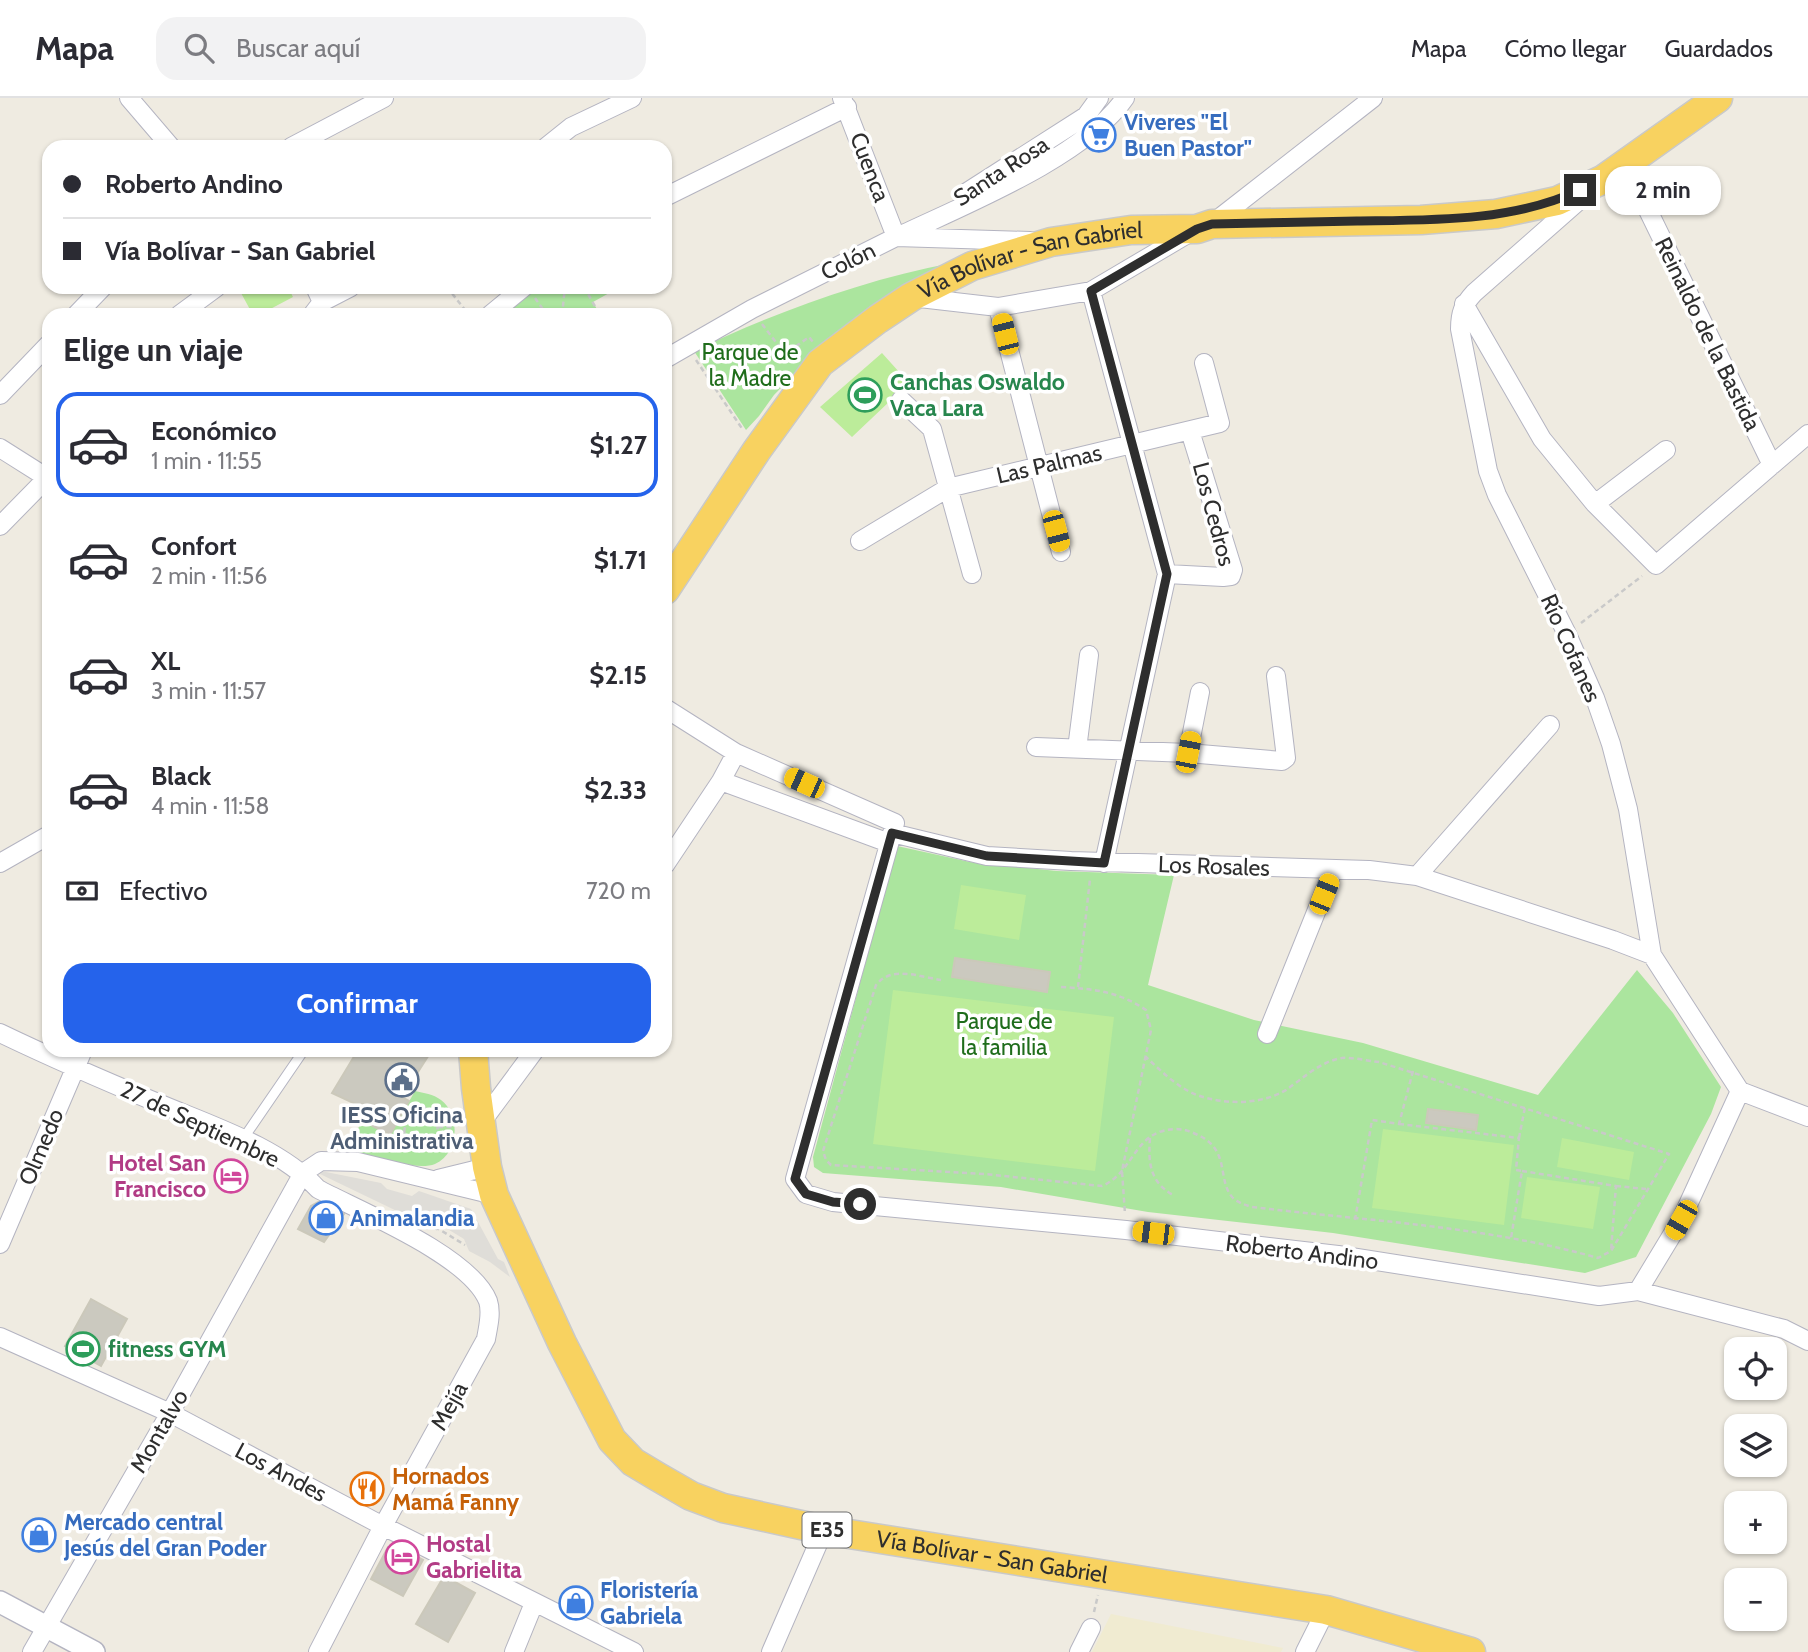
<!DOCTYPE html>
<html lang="es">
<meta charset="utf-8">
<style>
body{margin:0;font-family:Cabin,sans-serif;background:#f2f2f3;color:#2b2b33;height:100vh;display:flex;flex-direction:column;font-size:26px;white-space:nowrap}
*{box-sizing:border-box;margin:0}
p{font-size:23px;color:#7c7c81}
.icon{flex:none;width:38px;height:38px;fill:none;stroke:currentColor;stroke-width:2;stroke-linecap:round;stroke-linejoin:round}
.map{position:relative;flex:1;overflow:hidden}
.side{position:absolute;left:42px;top:210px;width:630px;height:749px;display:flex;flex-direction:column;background:#fff;border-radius:21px;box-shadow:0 2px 5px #0004}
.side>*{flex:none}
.top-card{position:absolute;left:42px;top:42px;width:630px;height:154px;border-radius:21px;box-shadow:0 2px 5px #0004;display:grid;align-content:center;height:154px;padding:0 21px;background:#fff}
.tools{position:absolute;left:1724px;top:1239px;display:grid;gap:14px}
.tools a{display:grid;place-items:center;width:63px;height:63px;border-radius:14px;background:#fff;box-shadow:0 2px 5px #0004;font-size:35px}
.end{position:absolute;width:32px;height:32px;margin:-16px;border:9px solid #2e2e2e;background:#fff;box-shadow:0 0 0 4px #fff}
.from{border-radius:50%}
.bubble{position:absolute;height:49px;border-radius:21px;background:#fff;box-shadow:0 2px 5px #0004;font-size:23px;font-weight:800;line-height:49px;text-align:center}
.car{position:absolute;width:21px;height:42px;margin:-21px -10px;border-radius:9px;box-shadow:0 0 5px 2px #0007;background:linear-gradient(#f5c518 24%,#345 0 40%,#f5c518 0 76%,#345 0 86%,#f5c518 0)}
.top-card b{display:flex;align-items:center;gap:24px;height:66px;font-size:26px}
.top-card b+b{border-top:2px solid #e1e1e2}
.top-card i{width:18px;height:18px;background:#2b2b33}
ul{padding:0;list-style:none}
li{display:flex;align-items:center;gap:21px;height:105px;margin:0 14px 10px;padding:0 7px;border:4px solid transparent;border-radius:21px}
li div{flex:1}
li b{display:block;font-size:26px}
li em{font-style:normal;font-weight:800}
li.on{border-color:#2563eb}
li>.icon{width:63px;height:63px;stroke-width:1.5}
h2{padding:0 21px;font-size:32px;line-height:84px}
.pay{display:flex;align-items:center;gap:18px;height:77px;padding:0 21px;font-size:26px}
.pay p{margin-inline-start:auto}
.cta{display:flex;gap:14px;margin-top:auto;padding:14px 21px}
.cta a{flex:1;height:80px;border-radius:21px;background:#2563eb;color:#fff;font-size:28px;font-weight:800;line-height:80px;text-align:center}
header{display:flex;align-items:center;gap:42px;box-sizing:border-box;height:98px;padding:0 35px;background:#fff;border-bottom:2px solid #e1e1e2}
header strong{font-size:33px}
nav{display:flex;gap:38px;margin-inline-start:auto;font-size:24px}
.search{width:490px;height:63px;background:#f2f2f3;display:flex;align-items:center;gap:18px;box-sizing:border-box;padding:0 24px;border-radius:21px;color:#7c7c81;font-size:26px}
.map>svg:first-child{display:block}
.education{fill:#f0ebd1}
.green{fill:#abe59e}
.pitch{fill:#bcec9a}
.plaza{fill:#dfddd8}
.building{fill:#cbc9bf;stroke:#cbc8ba;stroke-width:2}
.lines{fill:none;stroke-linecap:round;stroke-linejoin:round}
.service-casing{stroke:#b4b4c1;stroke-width:11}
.minor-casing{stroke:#b4b4c1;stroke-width:20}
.tertiary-casing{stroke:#b4b4c1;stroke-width:24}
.trunk-casing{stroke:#c9c9c9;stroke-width:31}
.path{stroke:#c9c9c9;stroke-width:2.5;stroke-dasharray:5 3.5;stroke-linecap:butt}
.service{stroke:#fff;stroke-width:9}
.minor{stroke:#fff;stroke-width:18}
.tertiary{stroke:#fff;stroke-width:21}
.trunk{stroke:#f8d260;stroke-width:28}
.route{stroke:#2e2e2e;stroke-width:9}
.labels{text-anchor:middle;stroke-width:7;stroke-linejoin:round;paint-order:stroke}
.shield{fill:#fff;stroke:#6d6d6d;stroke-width:2}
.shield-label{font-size:21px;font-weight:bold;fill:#2e2e2e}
.shop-label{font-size:23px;font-weight:bold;fill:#366cbe;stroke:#fff;text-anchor:start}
.street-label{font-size:23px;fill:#2e2e2e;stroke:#fff}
.park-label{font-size:23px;fill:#1f6d1b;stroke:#fff}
.leisure-label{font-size:23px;font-weight:bold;fill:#27864d;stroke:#fff;text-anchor:start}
.service-label{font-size:23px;font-weight:bold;fill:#4e5e75;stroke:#fff}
.hotel-label{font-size:23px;font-weight:bold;fill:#b23c85;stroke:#fff;text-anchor:end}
.food-label{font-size:23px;font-weight:bold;fill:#c56008;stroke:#fff;text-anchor:start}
</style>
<header>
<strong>Mapa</strong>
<div class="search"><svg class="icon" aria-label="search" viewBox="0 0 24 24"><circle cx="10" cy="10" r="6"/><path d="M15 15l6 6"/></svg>Buscar aquí</div>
<nav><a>Mapa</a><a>Cómo llegar</a><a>Guardados</a></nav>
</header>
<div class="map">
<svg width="1808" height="1554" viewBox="0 0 1808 1554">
<rect width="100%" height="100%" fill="#efebe1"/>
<!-- education -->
<path class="education" d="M1111,1516L1283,1550L1281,1554H1092Z"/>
<!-- green -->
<path class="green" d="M952,165L819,251L774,297L759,318L746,332L694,253C776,214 863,182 952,165Z
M539,189H620L593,204L600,217H501Z
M897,748L970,764L1057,773L1174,777L1148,887L1254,922L1363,945L1538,997L1637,872L1673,915L1721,989L1711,1016L1636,1159L1585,1175L1333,1135L1148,1114L1001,1089L823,1075L814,1069L813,1059Z
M415,993C424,995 433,996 441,1002C461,1017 459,1056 435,1066C415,1074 366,1056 344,1051L363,1023L390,1037Z"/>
<!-- pitch -->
<path class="pitch" d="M252,189H288L293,199L259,217H253L241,195Z
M882,255L909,285L852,339L820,309Z
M961,787L1026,797L1019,842L954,831Z
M893,892L1114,919L1095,1073L873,1046Z
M1383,1031L1514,1047L1504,1127L1372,1110Z
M1562,1040L1634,1054L1629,1082L1557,1069Z
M1527,1079L1600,1089L1593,1131L1521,1120Z"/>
<!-- plaza -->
<path class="plaza" d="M321,1073L381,1085L387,1091L412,1098L419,1093L471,1111L498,1161L504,1164L510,1179L490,1164L469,1153L464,1141L436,1124L428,1128L320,1076Z"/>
<!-- building -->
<path class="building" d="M955,860L1050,874L1047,894L952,879Z
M358,952H432L402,999L409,1003L390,1037L367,1025L373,1014L332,995Z
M1428,1011L1478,1017L1476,1032L1426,1025Z
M318,1104L344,1116L324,1144L298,1131L311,1108Z
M91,1201L127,1221L101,1268L65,1248Z
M396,1447L423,1462L403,1498L371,1481L388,1449Z
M444,1478L475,1495L448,1544L416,1526Z"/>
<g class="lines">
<defs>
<path id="service" d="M243,1041L304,952"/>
<path id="minor" d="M129,0L171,49
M842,0L896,139
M291,49L384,0
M546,49L571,29L632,0
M1626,67L1772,367
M964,96L1086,18L1099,0
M665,99L847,9
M1583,99L1474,195C1463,207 1460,215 1460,231L1488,373L1497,397L1567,536L1595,600L1611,646L1628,711L1652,857L1740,993L1808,1019
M1213,125L1373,0
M899,138C964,107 1085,59 1125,0
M1091,193L1167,476L1104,765
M911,199L998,209L1091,193L1191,134
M322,204L351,189
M1464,206L1542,341L1595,406L1656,467L1808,336
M998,209L1061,454
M76,217L103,189
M179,217L217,189
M312,217L322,204L315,189
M490,217L524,189
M665,261L752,211L896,139L1030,143
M0,297L49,246
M901,302L932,331L972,476
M0,350L49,381
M1595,406L1666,352
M0,428L49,378
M860,443L948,390L1220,325L1204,265
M1167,476L1223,479L1231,478L1233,472L1190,333
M665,610L736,655L895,725L800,1063L795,1081L806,1096L833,1104L1126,1132L1338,1157L1599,1198L1638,1193L1784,1231L1808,1243
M1036,649L1188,655L1282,663L1286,660L1276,578
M1077,651L1089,557
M1188,655L1200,594
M721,683L889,745
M892,735L987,758L1071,763L1369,772L1417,778L1613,842L1652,857
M0,765L49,737
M665,767L721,683L736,655
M1417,778L1550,627
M0,935C52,960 105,983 158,1005C210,1027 279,1049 318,1091C362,1114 470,1158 488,1203C492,1215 488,1229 486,1241L383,1428L318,1554
M1267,936L1333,772
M481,1025L535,952
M438,1081L487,1069
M0,1146L83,952
M1638,1193L1681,1122L1740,993
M0,1239L170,1315L383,1428L634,1554
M32,1554L170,1315L303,1075L321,1063L358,1064L494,1097
M514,1554L534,1505
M771,1554L824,1432
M1079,1554L1091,1530
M1305,1554L1326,1512"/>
<path id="tertiary" d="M0,1504L94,1554"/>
<g id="trunk">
<path id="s1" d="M665,492L757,352L820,265L878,221L911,199L972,168L1051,144L1131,132L1197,131L1212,126L1421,122L1496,116L1557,103L1604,81L1718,0"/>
<path id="s2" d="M473,952L476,990L487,1069L494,1097L562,1245L612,1342L633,1364L658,1379L691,1398L723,1410L824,1432L1326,1512L1471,1554"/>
</g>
</defs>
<!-- service casing -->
<use href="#service" class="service-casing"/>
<!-- minor casing -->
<use href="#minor" class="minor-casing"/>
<!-- tertiary casing -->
<use href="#tertiary" class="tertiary-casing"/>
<!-- trunk casing -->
<use href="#trunk" class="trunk-casing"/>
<!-- path -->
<path class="path" d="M447,189L469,217
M584,189L600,217
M535,200L547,217
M562,217L565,189
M590,217L598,213
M762,226L785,256L809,239L813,244
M696,262L743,332
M1581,525L1642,478
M941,882C921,879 891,867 876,887L823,1053L826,1062L831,1067L984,1076L1102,1088C1135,1074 1133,1032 1176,1031C1186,1031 1194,1035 1202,1039C1230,1055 1217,1083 1233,1100C1239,1105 1245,1107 1252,1109C1368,1123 1486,1128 1598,1160L1611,1153L1669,1056L1379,964C1367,963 1353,959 1342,960C1321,963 1302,981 1286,992C1261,1007 1224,1007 1197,997C1178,990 1161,973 1146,959
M1061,889C1093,891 1118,893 1146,912L1151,932L1122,1073L1125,1116
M1078,889L1090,781
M1399,1026L1519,1040L1516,1072L1522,1073L1511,1140
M438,1029H452
M1150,1040C1148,1065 1150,1084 1173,1097
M1519,1040L1525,1009
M374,1052L381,1041L404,1034L413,1049L425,1053C444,1045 441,1010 419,1008L407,1019L404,1034
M1522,1073L1616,1088L1611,1153
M1616,1088L1646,1091
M1355,1122L1372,1022L1399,1026L1413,973
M436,1132L437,1130L465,1147
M1094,1514L1098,1497"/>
<!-- service -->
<use href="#service" class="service"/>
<!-- minor -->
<use href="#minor" class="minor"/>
<!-- tertiary -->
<use href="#tertiary" class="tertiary"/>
<!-- trunk -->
<use href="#trunk" class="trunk"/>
</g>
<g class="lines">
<!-- route -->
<path class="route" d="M860,1106L833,1104L806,1096L795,1081L892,735L987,758L1104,765L1167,476L1091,193L1197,131L1212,126C1260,125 1309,124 1357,123C1431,122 1512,124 1580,92"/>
</g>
<!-- icons -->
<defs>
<symbol id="supermarket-ring" viewBox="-11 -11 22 22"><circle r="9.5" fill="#fff" stroke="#3f7fe0" stroke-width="1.5"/><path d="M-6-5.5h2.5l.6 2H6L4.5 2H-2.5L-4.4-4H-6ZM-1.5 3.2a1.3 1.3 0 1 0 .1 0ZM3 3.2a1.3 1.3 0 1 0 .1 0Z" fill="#3f7fe0"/></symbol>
<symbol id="stadium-ring" viewBox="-11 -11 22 22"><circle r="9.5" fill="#fff" stroke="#2e9e5b" stroke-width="1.5"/><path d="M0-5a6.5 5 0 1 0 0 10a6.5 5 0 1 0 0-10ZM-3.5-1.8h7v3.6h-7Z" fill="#2e9e5b"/></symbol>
<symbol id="civic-ring" viewBox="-11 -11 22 22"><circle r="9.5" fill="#fff" stroke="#5c6f8a" stroke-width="1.5"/><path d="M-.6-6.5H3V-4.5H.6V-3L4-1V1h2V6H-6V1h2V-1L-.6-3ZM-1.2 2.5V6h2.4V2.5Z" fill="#5c6f8a"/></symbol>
<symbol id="hotel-ring" viewBox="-11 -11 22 22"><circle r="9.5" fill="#fff" stroke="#d1479c" stroke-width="1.5"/><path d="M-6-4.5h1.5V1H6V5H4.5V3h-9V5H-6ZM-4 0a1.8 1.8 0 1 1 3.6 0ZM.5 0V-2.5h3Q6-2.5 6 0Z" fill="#d1479c"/></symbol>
<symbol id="shop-ring" viewBox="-11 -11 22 22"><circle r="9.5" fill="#fff" stroke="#3f7fe0" stroke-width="1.5"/><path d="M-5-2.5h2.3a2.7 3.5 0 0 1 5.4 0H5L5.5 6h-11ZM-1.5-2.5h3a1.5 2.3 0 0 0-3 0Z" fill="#3f7fe0"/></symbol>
<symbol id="restaurant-ring" viewBox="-11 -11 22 22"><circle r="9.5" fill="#fff" stroke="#e8710a" stroke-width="1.5"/><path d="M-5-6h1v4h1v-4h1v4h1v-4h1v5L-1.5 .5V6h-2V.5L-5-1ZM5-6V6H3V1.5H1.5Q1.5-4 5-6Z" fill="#e8710a"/></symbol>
</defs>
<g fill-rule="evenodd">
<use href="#supermarket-ring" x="1080" y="18" width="38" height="38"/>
<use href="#stadium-ring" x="846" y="278" width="38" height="38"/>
<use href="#civic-ring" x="383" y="963" width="38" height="38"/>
<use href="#hotel-ring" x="212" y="1059" width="38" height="38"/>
<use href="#shop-ring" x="307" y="1101" width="38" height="38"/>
<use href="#stadium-ring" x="64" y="1232" width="38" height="38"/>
<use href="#restaurant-ring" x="348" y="1372" width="38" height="38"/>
<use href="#shop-ring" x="20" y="1418" width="38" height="38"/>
<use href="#hotel-ring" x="383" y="1440" width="38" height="38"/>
<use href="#shop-ring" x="557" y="1486" width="38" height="38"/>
</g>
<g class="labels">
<!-- shield labels -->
<rect class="shield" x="802.5" y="1414.5" width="49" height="35" rx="5"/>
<g class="shield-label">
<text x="827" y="1439">E35</text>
</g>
<!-- shop labels -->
<g class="shop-label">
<text x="1124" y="32">Viveres "El<tspan x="1124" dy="26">Buen Pastor"</tspan></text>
<text x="350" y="1128">Animalandia</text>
<text x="64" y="1432">Mercado central<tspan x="64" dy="26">Jesús del Gran Poder</tspan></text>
<text x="600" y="1500">Floristería<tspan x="600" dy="26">Gabriela</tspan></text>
</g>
<!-- street labels -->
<g class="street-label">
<text transform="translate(870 69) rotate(69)" y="8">Cuenca</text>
<text transform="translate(1001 73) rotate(-33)" y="8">Santa Rosa</text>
<text transform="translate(848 163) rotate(-26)" y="8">Colón</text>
<text dy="8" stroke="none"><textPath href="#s1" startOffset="514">Vía Bolívar - San Gabriel</textPath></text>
<text transform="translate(1708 236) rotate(64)" y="8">Reinaldo de la Bastida</text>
<text transform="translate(1049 366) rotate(-13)" y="8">Las Palmas</text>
<text transform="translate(1214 416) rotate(75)" y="8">Los Cedros</text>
<text transform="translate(1571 550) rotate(66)" y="8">Río Cofanes</text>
<text transform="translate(1214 768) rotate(2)" y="8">Los Rosales</text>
<text transform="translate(200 1026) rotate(25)" y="8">27 de Septiembre</text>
<text transform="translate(41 1049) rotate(-67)" y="8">Olmedo</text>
<text transform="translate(1302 1154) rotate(7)" y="8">Roberto Andino</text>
<text transform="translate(449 1308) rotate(-61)" y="8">Mejía</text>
<text transform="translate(159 1333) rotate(-60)" y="8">Montalvo</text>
<text transform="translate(281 1374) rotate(28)" y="8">Los Andes</text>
<text dy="8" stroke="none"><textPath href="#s2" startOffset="824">Vía Bolívar - San Gabriel</textPath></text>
</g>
<!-- park labels -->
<g class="park-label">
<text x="750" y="262">Parque de<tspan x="750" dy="26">la Madre</tspan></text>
<text x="1004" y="931">Parque de<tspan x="1004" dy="26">la familia</tspan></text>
</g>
<!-- leisure labels -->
<g class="leisure-label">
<text x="890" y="292">Canchas Oswaldo<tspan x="890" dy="26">Vaca Lara</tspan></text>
<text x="108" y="1259">fitness GYM</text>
</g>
<!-- service labels -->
<g class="service-label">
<text x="402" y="1025">IESS Oficina<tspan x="402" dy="26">Administrativa</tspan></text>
</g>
<!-- hotel labels -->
<g class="hotel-label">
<text x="206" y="1073">Hotel San<tspan x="206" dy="26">Francisco</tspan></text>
<text x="426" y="1454" text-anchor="start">Hostal<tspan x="426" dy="26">Gabrielita</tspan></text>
</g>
<!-- food labels -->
<g class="food-label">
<text x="392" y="1386">Hornados<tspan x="392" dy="26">Mamá Fanny</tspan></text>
</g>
</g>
</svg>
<div class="tools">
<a><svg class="icon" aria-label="locate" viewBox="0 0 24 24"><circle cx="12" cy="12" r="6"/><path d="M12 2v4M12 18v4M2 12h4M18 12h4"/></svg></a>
<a><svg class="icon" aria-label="layers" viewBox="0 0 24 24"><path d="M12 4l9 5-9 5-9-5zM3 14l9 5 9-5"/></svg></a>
<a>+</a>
<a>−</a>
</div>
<i class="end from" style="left:860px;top:1106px"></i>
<i class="end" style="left:1580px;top:92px"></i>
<div class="bubble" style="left:1605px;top:68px;width:116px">2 min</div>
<i class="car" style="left:1005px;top:236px;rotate:346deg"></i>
<i class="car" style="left:1056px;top:433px;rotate:165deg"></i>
<i class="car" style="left:1188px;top:654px;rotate:11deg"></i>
<i class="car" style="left:804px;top:685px;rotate:294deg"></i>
<i class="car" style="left:1324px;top:796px;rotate:22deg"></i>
<i class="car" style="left:1681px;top:1122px;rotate:210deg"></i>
<i class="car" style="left:1153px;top:1135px;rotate:277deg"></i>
<div class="top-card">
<b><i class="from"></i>Roberto Andino</b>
<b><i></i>Vía Bolívar - San Gabriel</b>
</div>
<section class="side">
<h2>Elige un viaje</h2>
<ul>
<li class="on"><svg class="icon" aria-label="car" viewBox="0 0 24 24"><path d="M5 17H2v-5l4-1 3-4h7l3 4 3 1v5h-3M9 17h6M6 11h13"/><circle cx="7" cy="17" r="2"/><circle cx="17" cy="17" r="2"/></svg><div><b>Económico</b><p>1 min · 11:55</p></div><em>$1.27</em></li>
<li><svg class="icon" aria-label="car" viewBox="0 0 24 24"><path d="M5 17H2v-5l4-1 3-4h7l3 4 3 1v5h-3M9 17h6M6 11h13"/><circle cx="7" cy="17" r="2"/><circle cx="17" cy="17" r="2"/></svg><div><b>Confort</b><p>2 min · 11:56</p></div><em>$1.71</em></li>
<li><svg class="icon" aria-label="car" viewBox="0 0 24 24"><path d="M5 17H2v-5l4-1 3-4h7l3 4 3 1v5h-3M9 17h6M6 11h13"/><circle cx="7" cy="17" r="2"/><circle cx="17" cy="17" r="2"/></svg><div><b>XL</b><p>3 min · 11:57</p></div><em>$2.15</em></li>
<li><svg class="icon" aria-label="car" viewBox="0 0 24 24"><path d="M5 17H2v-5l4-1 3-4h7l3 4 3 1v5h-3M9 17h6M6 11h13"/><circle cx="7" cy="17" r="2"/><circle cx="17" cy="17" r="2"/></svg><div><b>Black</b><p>4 min · 11:58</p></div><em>$2.33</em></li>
</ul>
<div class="pay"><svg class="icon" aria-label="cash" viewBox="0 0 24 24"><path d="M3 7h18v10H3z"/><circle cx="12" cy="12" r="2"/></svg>Efectivo<p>720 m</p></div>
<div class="cta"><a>Confirmar</a></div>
</section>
</div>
